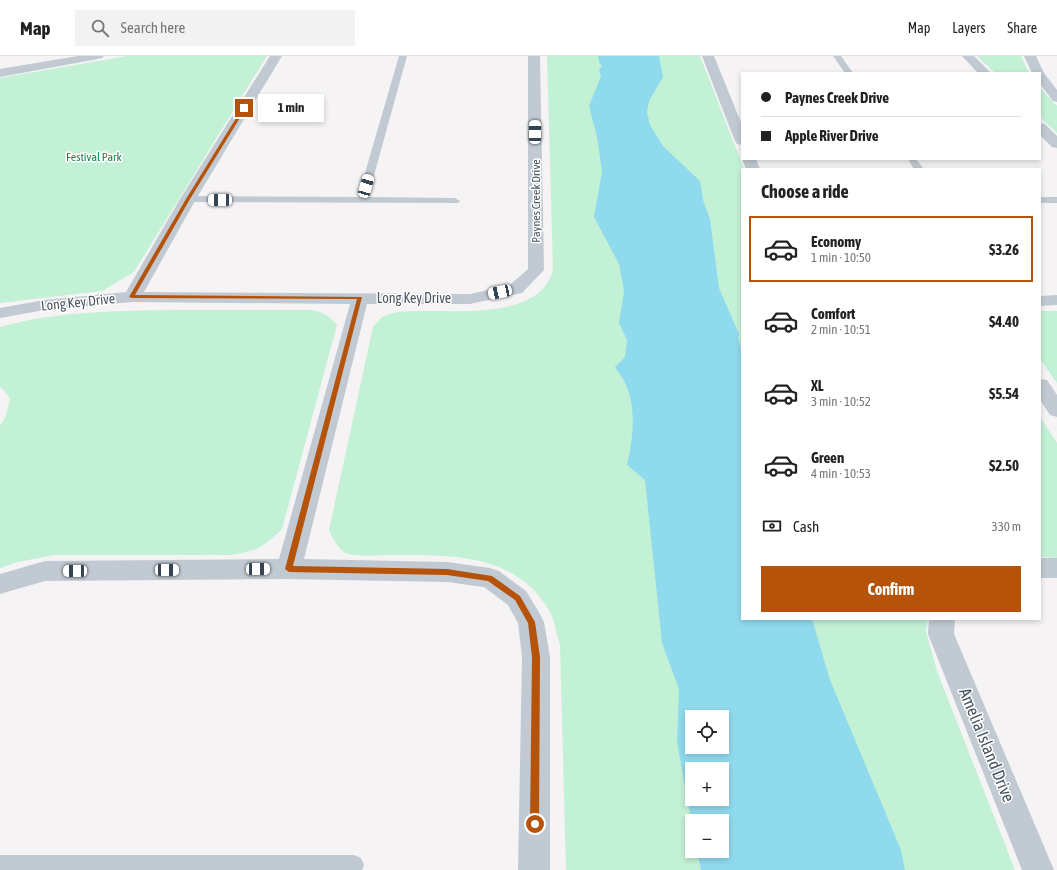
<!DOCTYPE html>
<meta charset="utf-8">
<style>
body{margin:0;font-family:"Asap Condensed",sans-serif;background:#f2f2f2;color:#222;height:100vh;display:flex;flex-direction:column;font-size:15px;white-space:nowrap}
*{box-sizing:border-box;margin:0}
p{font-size:13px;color:#767676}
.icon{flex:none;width:22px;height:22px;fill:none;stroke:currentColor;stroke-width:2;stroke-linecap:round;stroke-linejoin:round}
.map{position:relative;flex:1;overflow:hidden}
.details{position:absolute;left:741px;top:112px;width:300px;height:452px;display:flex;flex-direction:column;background:#fff;border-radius:0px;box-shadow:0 2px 6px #0003}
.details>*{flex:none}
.banner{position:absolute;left:741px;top:16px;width:300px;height:88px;border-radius:0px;box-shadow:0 2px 6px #0003;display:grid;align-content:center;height:88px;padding:0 20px;background:#fff}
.tools{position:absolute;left:685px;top:654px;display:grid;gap:8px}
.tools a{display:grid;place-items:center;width:44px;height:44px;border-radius:0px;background:#fff;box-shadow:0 2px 6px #0003;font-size:20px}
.end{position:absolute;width:18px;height:18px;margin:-9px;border:5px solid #b45309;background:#fff;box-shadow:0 0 0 2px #fff}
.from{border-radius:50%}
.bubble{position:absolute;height:28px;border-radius:0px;background:#fff;box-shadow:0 2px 6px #0003;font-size:13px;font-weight:700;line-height:28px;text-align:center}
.car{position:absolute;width:12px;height:24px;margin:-12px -6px;border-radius:5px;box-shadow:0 0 3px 1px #0007;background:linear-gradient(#fff 24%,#345 0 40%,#fff 0 76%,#345 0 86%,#fff 0)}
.banner b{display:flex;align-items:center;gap:14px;height:38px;font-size:15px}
.banner b+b{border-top:1px solid #e0e0e0}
.banner i{width:10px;height:10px;background:#222}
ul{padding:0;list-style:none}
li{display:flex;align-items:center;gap:12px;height:66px;margin:0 8px 6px;padding:0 12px;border:2px solid transparent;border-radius:0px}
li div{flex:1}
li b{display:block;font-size:15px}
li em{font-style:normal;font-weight:700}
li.active{border-color:#b45309}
li>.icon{width:36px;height:36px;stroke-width:1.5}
h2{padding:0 20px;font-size:18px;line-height:48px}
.pay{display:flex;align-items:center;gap:10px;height:44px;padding:0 20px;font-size:15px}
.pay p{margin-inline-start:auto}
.button{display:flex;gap:8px;margin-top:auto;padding:8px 20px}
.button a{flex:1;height:46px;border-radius:0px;background:#b45309;color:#fff;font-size:16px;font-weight:700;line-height:46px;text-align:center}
header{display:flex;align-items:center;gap:24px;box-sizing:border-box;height:56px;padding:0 20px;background:#fff;border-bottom:1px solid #e0e0e0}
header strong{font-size:19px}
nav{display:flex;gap:22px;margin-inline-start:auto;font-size:14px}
.search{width:280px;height:36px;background:#f2f2f2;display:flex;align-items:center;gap:10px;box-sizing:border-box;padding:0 14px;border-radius:0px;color:#767676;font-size:15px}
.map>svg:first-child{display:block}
.green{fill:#c3f1d5;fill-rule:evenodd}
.water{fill:#90daee;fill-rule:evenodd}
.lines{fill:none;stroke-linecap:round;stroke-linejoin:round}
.service{fill:#c1cad2;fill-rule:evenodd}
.minor{fill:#c1cad2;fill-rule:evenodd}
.route{fill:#b45309}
.labels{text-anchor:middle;stroke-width:3;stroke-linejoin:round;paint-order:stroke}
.far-park-label{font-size:12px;fill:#17864f;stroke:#fff}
.far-street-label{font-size:12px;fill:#4a5661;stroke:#fff}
.street-label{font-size:14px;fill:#4a5661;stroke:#fff}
.near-street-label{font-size:17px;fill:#4a5661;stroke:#fff}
</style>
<header>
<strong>Map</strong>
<div class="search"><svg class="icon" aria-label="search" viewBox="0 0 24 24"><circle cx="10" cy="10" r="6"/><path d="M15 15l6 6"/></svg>Search here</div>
<nav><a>Map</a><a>Layers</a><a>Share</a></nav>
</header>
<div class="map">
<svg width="1057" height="814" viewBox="0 0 1057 814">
<rect width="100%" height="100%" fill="#f5f3f3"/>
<!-- green -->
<path class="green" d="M127,0H267L134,216L102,235L0,247V22Z
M547,0H700L744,113H742V563H928L926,575L937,615L1015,814H566L560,589C556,578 555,564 549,554C515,496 448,499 389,499C378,499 354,502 344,496C336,490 333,482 329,474L373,271C376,268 380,262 384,260C398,254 414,255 429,255C463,255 530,260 549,224C551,221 552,217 553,213ZM692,661H722V691H692ZM692,713H722V743H692ZM692,765H722V795H692Z
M977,0H1021L1029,17H995Z
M1040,32L1057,50V77L1040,61Z
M310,254C323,256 329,259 337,269L282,473C262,492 258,495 231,499H55L17,506L0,512V370L6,360L10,343L4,334L0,331V271C56,255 117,255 176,254C220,254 265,254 310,254Z
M1040,255H1057V327L1040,303Z
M1040,361L1057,387V502L1040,501Z"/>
<!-- water -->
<path class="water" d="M598,0H659L663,21L649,45L647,56L650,69L663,90L700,125L703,144L710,163L719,232L739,278L738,282L742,296V563H812L830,624L901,794L905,814H701L697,795H722V765H692V768L677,686L679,633L662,587L645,424L627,409C633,383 637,352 625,327C623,322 618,316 615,311L625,301L627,284L619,267L624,235L619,208L594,161L602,115L597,81L589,50L601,20L599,14L602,10L599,6ZM692,661H722V691H692ZM692,713H722V743H692Z"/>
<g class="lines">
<!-- service -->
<path class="service" d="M399,0H407L368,141L455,142L460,145L458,147L188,146L183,143L188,140L358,141Z
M833,0H841L853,17H845Z
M908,103H916L924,113H914Z
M1040,141H1057V147H1040Z
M0,799H354L361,802L364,809L362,814H0Z"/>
<!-- minor -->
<path class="minor" d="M78,0H104L102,2L98,3L0,21V13Z
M270,0H282L196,143L144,236L470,238L510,229L528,213V0H540L544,214L522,237L470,248H367L304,503L447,506L490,512L499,515L526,535L540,558L544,566L550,601V814H518L522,601L518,567L508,549L484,531L447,526L289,523L45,525L0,538V518L45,505L279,503L350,248L132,246L44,254L0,262V252L44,244L126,236L180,143Z
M702,0H714L742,69V89L737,88L735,85Z
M962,0H974L991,17H978Z
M1024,0H1036L1044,17L1057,34V46L1053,45L1040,28V17H1032Z
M1040,67L1045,68L1057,80V92L1052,91L1040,79Z
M742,103H756L760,113H746Z
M1057,239V249L1040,250V240Z
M1040,323L1047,324L1057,339V361L1050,359L1040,344Z
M1040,502H1057V522H1040Z
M929,563H955L954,578L1054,814H1022L928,578Z"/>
</g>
<!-- route -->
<path class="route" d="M243,51L246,52L190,143L135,239L362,241L293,510L447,513L492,520L520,540L535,566L540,601L539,768L538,772L535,773L532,772L530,768L532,601L528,567L515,544L488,525L447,519L289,516L285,513L357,243L132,242L129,241L186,143Z"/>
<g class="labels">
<!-- far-park labels -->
<g class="far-park-label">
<text x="94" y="105">Festival Park</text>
</g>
<!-- far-street labels -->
<g class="far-street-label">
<text transform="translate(536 145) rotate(-90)" y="4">Paynes Creek Drive</text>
</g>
<!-- street labels -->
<g class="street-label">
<text x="414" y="247">Long Key Drive</text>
<text transform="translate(78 246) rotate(-6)" y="5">Long Key Drive</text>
</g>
<!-- near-street labels -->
<g class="near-street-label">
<text transform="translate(987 689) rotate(68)" y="6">Amelia Island Drive</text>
</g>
</g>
</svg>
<div class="tools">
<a><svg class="icon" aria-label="locate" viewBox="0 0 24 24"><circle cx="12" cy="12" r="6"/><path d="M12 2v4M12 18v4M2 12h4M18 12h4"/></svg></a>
<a>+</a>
<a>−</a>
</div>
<i class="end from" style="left:535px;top:768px"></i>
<i class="end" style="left:244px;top:52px"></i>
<div class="bubble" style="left:258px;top:38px;width:66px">1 min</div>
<i class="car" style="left:535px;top:76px;rotate:0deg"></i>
<i class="car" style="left:366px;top:130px;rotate:16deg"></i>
<i class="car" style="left:220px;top:144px;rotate:270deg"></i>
<i class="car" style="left:500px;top:236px;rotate:258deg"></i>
<i class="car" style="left:258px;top:513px;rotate:89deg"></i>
<i class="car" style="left:167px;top:514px;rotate:90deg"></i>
<i class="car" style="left:75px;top:515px;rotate:270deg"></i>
<div class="banner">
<b><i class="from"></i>Paynes Creek Drive</b>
<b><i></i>Apple River Drive</b>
</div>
<section class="details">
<h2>Choose a ride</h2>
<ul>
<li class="active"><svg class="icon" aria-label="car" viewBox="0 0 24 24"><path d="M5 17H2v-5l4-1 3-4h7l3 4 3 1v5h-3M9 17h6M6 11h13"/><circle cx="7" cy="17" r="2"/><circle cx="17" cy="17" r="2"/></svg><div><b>Economy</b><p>1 min · 10:50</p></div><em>$3.26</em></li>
<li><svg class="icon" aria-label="car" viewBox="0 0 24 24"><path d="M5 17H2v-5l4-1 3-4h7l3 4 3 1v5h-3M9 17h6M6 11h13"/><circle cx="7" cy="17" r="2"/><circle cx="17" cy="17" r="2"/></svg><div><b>Comfort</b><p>2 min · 10:51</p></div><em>$4.40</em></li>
<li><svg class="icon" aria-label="car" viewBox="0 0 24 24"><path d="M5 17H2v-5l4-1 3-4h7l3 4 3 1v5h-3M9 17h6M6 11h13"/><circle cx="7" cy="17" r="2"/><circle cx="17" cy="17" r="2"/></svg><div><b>XL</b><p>3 min · 10:52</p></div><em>$5.54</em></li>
<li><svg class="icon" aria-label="car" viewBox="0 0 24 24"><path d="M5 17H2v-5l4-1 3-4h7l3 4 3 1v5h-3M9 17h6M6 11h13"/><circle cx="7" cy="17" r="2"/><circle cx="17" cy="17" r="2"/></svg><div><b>Green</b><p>4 min · 10:53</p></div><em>$2.50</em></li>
</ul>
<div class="pay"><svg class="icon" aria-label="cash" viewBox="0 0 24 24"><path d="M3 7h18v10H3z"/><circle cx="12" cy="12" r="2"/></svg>Cash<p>330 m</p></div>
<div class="button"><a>Confirm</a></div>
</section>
</div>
